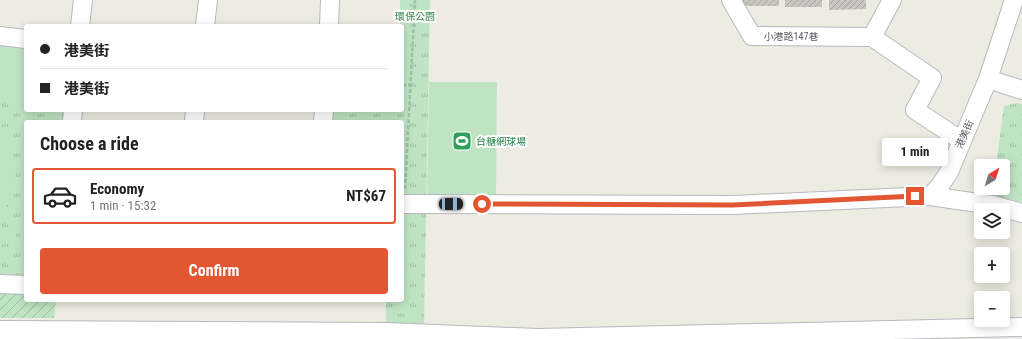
<!DOCTYPE html>
<meta charset="utf-8">
<style>
body{margin:0;font-family:"Roboto Condensed","Noto Sans TC",sans-serif;background:#f2f2f2;color:#222;height:100vh;display:flex;flex-direction:column;font-size:15px;white-space:nowrap}
*{box-sizing:border-box;margin:0}
p{font-size:13px;color:#767676}
.icon{flex:none;width:22px;height:22px;fill:none;stroke:currentColor;stroke-width:2;stroke-linecap:round;stroke-linejoin:round}
.map{position:relative;flex:1;overflow:hidden}
.panel{position:absolute;left:24px;top:120px;width:380px;height:182px;display:flex;flex-direction:column;background:#fff;border-radius:4px;box-shadow:0 2px 10px #0003}
.panel>*{flex:none}
.top-card{position:absolute;left:24px;top:24px;width:380px;height:88px;border-radius:4px;box-shadow:0 2px 10px #0003;display:grid;align-content:center;height:88px;padding:0 16px;background:#fff}
.needle{width:26px;rotate:38deg}
.buttons{position:absolute;left:974px;top:159px;display:grid;gap:8px}
.buttons a{display:grid;place-items:center;width:36px;height:36px;border-radius:4px;background:#fff;box-shadow:0 2px 10px #0003;font-size:20px}
.end{position:absolute;width:18px;height:18px;margin:-9px;border:5px solid #e25632;background:#fff;box-shadow:0 0 0 2px #fff}
.from{border-radius:50%}
.bubble{position:absolute;height:28px;border-radius:4px;background:#fff;box-shadow:0 2px 10px #0003;font-size:13px;font-weight:700;line-height:28px;text-align:center}
.car{position:absolute;width:12px;height:24px;margin:-12px -6px;border-radius:5px;box-shadow:0 0 3px 1px #0007;background:linear-gradient(#222 24%,#8ab4d8 0 40%,#222 0 76%,#8ab4d8 0 86%,#222 0)}
.top-card b{display:flex;align-items:center;gap:14px;height:38px;font-size:15px}
.top-card b+b{border-top:1px solid #e0e0e0}
.top-card i{width:10px;height:10px;background:#222}
ul{padding:0;list-style:none}
li{display:flex;align-items:center;gap:12px;height:56px;margin:0 8px 6px;padding:0 8px;border:2px solid transparent;border-radius:4px}
li div{flex:1}
li b{display:block;font-size:15px}
li em{font-style:normal;font-weight:700}
li.selected{border-color:#e25632}
li>.icon{width:36px;height:36px;stroke-width:1.5}
h2{padding:0 16px;font-size:18px;line-height:48px}
.button{display:flex;gap:8px;margin-top:auto;padding:8px 16px}
.button a{flex:1;height:46px;border-radius:4px;background:#e25632;color:#fff;font-size:16px;font-weight:700;line-height:46px;text-align:center}
.map>svg:first-child{display:block}
.grass{fill:url(#grass-tufts)}
.garden{fill:url(#garden-furrows)}
.pitch{fill:#bfe4c3}
.building{fill:url(#building-hatch)}
.lines{fill:none;stroke-linecap:round;stroke-linejoin:round}
.minor-casing{stroke:#b7b9be;stroke-width:20}
.path{stroke:#98c4aa;stroke-width:2.5;stroke-dasharray:4 2;stroke-linecap:butt}
.minor{stroke:#fff;stroke-width:18}
.route{stroke:#e25632;stroke-width:5}
.labels{text-anchor:middle;stroke-width:4;stroke-linejoin:round;paint-order:stroke}
.park-label{font-size:10px;fill:#388445;stroke:#fff}
.street-label{font-size:10px;fill:#5a5d62;stroke:#fff}
.leisure-label{font-size:10px;fill:#27864d;stroke:#fff;text-anchor:start}
</style>
<div class="map">
<svg width="1022" height="339" viewBox="0 0 1022 339">
<defs>
<pattern id="grass-tufts" width="24" height="20" patternUnits="userSpaceOnUse"><rect width="24" height="20" fill="#bfe4c3"/><path d="M3 7l-1-3M5 7V3M7 7l1-3M15 17l-1-3M17 17v-4M19 17l1-3" fill="none" stroke="#9ebca2"/></pattern>
<pattern id="garden-furrows" width="10" height="10" patternUnits="userSpaceOnUse"><rect width="10" height="10" fill="#bfe4c3"/><path d="M-1 1l2-2M0 10L10 0M9 11l2-2" fill="none" stroke="#9ebca2"/></pattern>
<pattern id="building-hatch" width="6" height="6" patternUnits="userSpaceOnUse"><rect width="6" height="6" fill="#c8c6bf"/><path d="M-1 1l2-2M0 6l6-6M5 7l2-2" fill="none" stroke="#a5a49f"/></pattern>
</defs>
<rect width="100%" height="100%" fill="#edece2"/>
<!-- grass -->
<path class="grass" d="M400,0H430L424,327H386V300H402V122H332L333,110H402V26H400Z
M0,42L26,44V110H69L68,122H26V282L0,280Z
M1017,103L1022,104V202L992,196L993,188H1003V166H996L1004,106Z"/>
<!-- garden -->
<path class="garden" d="M0,289L26,290V300H56L54,318H0Z"/>
<!-- pitch -->
<path class="pitch" d="M0,42L26,44V105L0,101Z
M429,82H497L496,201L427,200Z
M0,127C13,141 20,181 11,199C8,204 4,209 0,214Z
M0,228L17,229L15,243L0,242Z"/>
<!-- building -->
<path class="building" d="M742,0H779V6H742Z
M785,0H822V7H785Z
M829,0H866V9L829,10Z"/>
<g class="lines">
<defs>
<path id="minor" d="M731,0L752,36L872,37
M80,26L83,0
M205,26L208,0
M329,26L330,0
M0,36L26,39
M872,37L932,78L915,110L962,141
M872,37L892,0
M988,79L1022,90
M72,122L73,110
M194,122L195,110
M323,122L324,110
M930,196L992,205L1022,213
M402,204L733,205L930,196L939,187L949,172L988,79L1014,0
M0,284L26,285
M0,330L385,332L538,338L1022,327"/>
</defs>
<!-- minor casing -->
<use href="#minor" class="minor-casing"/>
<!-- path -->
<path class="path" d="M402,85H411
M405,189L415,0"/>
<!-- minor -->
<use href="#minor" class="minor"/>
</g>
<g class="lines">
<!-- route -->
<path class="route" d="M482,204L733,205L915,196"/>
</g>
<!-- icons -->
<defs>
<symbol id="stadium-square" viewBox="-11 -11 22 22"><rect x="-9" y="-9" width="18" height="18" rx="4" fill="#2e9e5b" stroke="#fff"/><path d="M0-5a6.5 5 0 1 0 0 10a6.5 5 0 1 0 0-10ZM-3.5-1.8h7v3.6h-7Z" fill="#fff"/></symbol>
</defs>
<g fill-rule="evenodd">
<use href="#stadium-square" x="451" y="130" width="22" height="22"/>
</g>
<g class="labels">
<!-- park labels -->
<g class="park-label">
<text x="415" y="20">環保公園</text>
</g>
<!-- street labels -->
<g class="street-label">
<text x="791" y="40">小港路147巷</text>
<text transform="translate(964 134) rotate(-67)" y="4">港美街</text>
</g>
<!-- leisure labels -->
<g class="leisure-label">
<text x="476" y="145">台糖網球場</text>
</g>
</g>
</svg>
<div class="buttons">
<a><svg class="needle" viewBox="-14 -14 28 28"><path d="M0-13l5 13h-10z" fill="#e53935"/><path d="M0 13l5-13h-10z" fill="#767676"/></svg></a>
<a><svg class="icon" aria-label="layers" viewBox="0 0 24 24"><path d="M12 4l9 5-9 5-9-5zM3 14l9 5 9-5"/></svg></a>
<a>+</a>
<a>−</a>
</div>
<i class="end from" style="left:482px;top:204px"></i>
<i class="end" style="left:915px;top:196px"></i>
<div class="bubble" style="left:882px;top:138px;width:66px">1 min</div>
<i class="car" style="left:451px;top:204px;rotate:90deg"></i>
<div class="top-card">
<b><i class="from"></i>港美街</b>
<b><i></i>港美街</b>
</div>
<section class="panel">
<h2>Choose a ride</h2>
<ul>
<li class="selected"><svg class="icon" aria-label="car" viewBox="0 0 24 24"><path d="M5 17H2v-5l4-1 3-4h7l3 4 3 1v5h-3M9 17h6M6 11h13"/><circle cx="7" cy="17" r="2"/><circle cx="17" cy="17" r="2"/></svg><div><b>Economy</b><p>1 min · 15:32</p></div><em>NT$67</em></li>
</ul>
<div class="button"><a>Confirm</a></div>
</section>
</div>
